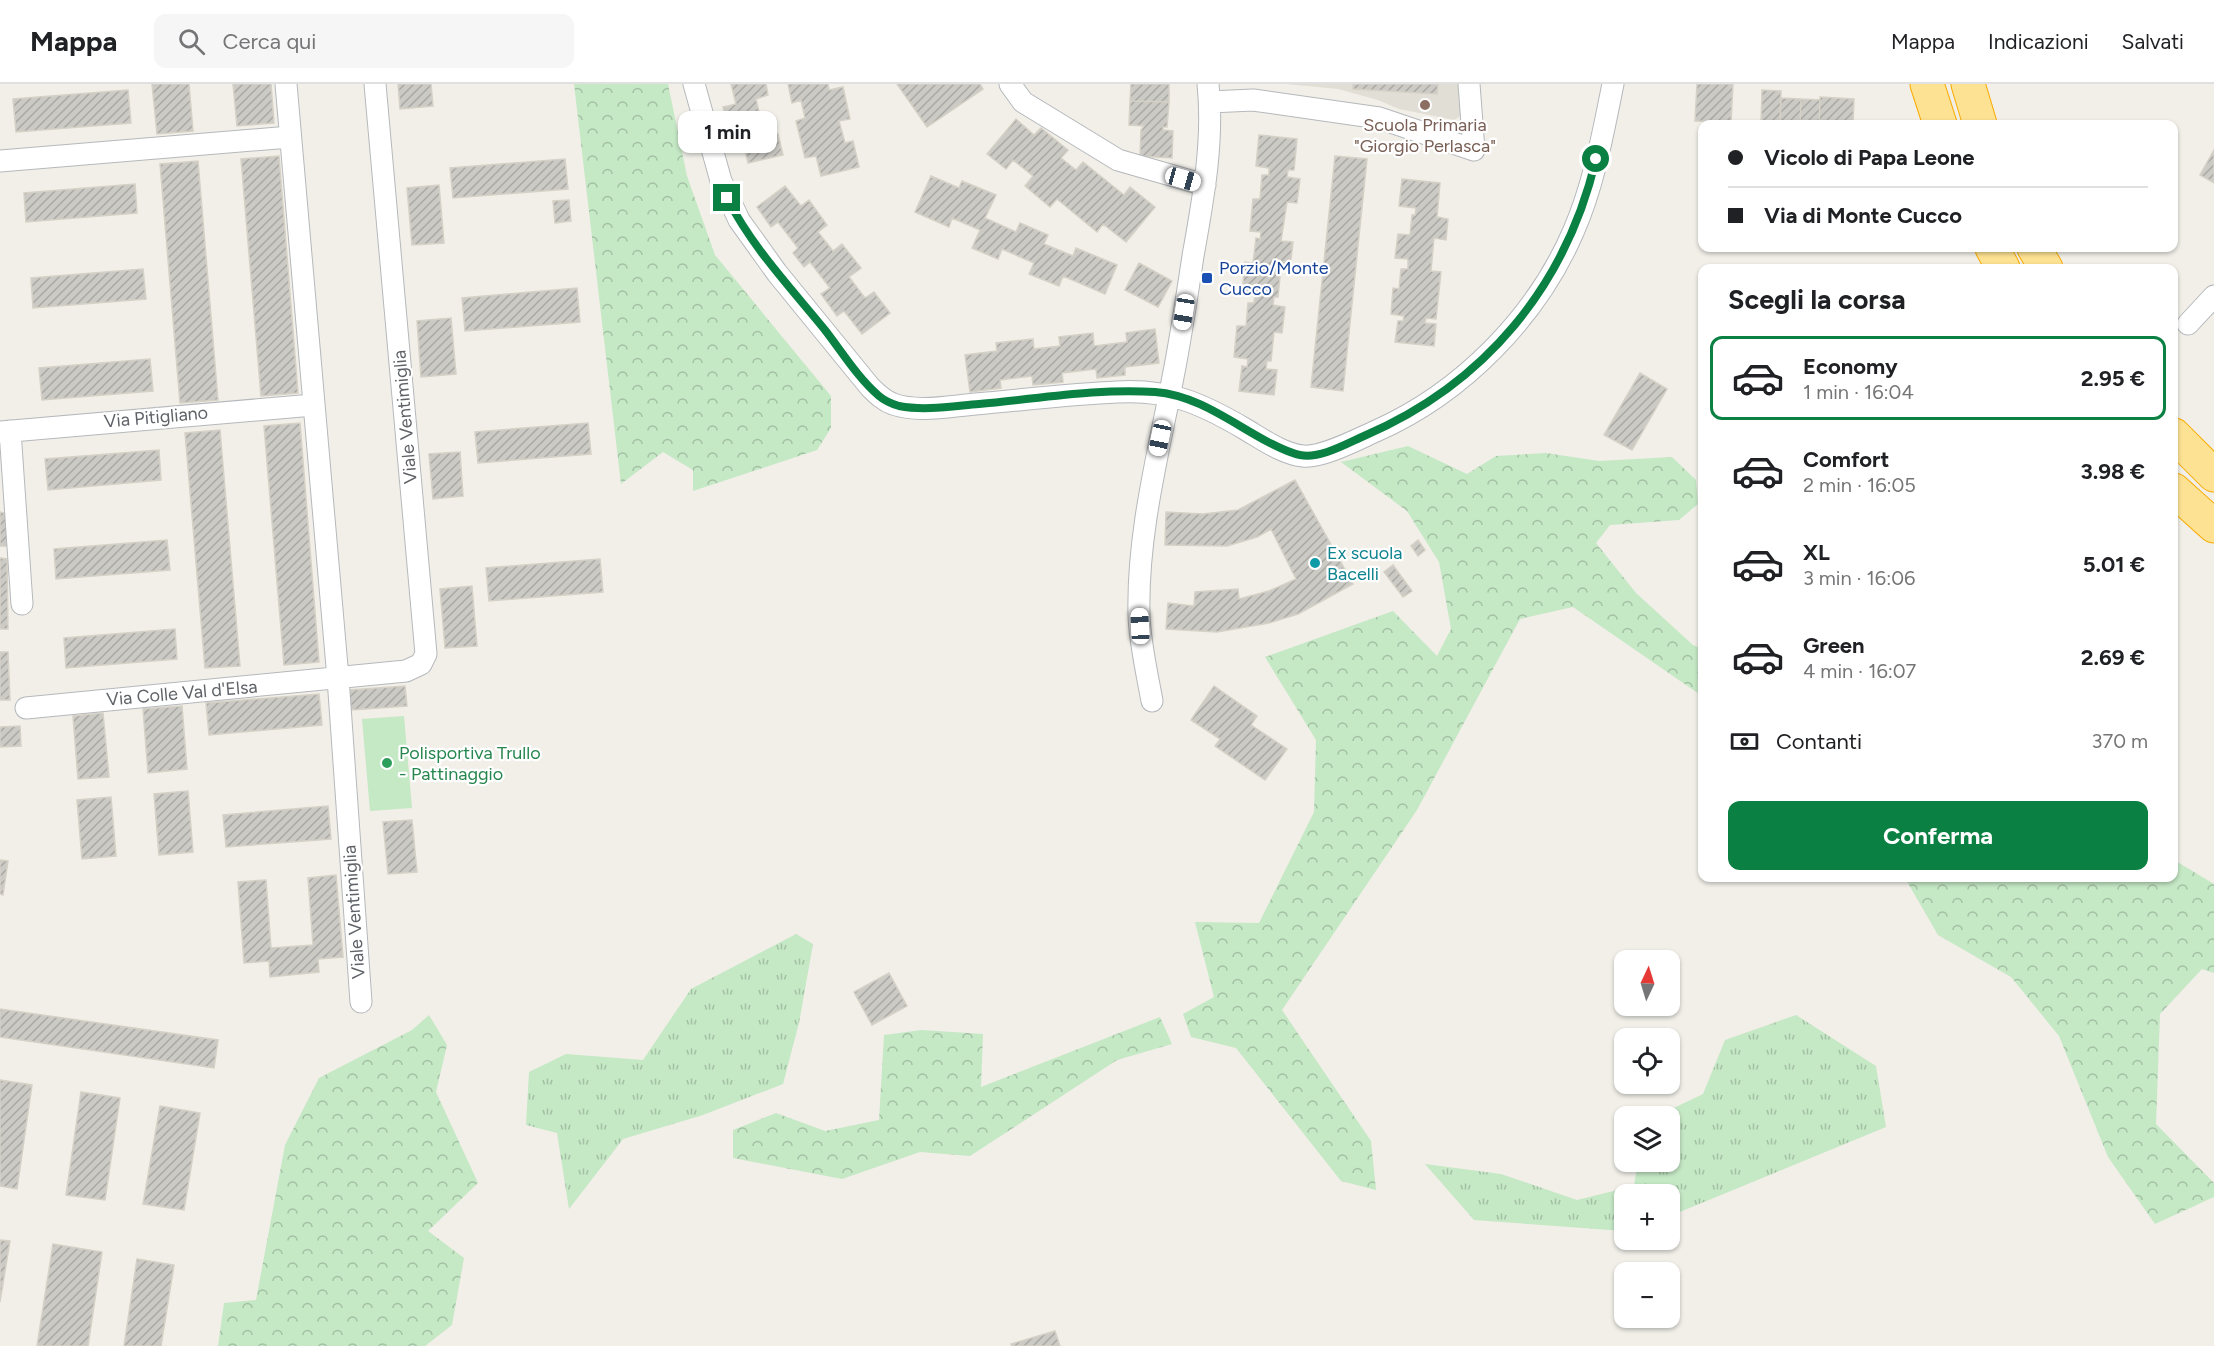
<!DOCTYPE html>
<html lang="it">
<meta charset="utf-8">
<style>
body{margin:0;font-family:Figtree,sans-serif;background:#f6f6f6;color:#202124;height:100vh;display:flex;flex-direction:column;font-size:22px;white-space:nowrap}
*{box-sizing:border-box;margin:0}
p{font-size:20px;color:#757577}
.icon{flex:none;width:33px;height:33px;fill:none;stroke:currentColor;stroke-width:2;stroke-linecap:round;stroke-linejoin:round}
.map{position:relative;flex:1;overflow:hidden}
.side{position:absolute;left:1698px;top:180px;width:480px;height:618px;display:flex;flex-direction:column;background:#fff;border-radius:12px;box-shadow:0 2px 4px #0004}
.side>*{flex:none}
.guide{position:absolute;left:1698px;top:36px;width:480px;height:132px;border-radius:12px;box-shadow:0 2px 4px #0004;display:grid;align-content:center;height:132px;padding:0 30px;background:#fff}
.needle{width:39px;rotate:4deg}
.controls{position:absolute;left:1614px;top:866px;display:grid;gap:12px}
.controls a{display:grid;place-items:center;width:66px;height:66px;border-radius:12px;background:#fff;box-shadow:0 2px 4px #0004;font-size:30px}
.end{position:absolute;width:27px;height:27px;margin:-14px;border:8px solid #0b8043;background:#fff;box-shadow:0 0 0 3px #fff}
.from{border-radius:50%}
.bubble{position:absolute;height:42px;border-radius:12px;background:#fff;box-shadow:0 2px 4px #0004;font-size:20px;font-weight:700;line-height:42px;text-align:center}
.car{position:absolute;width:18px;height:36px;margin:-18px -9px;border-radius:8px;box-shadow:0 0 4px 2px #0007;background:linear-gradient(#fff 24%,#345 0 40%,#fff 0 76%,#345 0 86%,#fff 0)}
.guide b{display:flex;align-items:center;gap:21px;height:57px;font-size:22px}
.guide b+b{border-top:2px solid #e0e0e0}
.guide i{width:15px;height:15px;background:#202124}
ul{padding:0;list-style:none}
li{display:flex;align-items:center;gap:18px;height:84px;margin:0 12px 9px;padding:0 18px;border:3px solid transparent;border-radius:12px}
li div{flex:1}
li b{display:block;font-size:22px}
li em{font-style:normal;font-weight:700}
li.current{border-color:#0b8043}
li>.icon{width:54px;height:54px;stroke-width:1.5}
h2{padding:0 30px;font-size:27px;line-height:72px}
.pay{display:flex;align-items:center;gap:15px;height:66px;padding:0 30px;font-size:22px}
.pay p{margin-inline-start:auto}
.action{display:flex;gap:12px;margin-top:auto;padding:12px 30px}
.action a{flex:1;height:69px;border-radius:12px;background:#0b8043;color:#fff;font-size:24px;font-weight:700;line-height:69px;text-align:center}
header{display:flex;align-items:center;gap:36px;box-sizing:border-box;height:84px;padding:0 30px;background:#fff;border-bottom:2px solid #e0e0e0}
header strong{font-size:28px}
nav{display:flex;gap:33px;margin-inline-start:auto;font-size:21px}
.search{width:420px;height:54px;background:#f6f6f6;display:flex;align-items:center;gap:15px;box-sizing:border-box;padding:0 21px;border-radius:12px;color:#757577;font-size:22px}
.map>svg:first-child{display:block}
.education{fill:#e1ded6}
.grass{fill:url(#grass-tufts)}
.forest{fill:url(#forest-crowns)}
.garden{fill:#c5e8c5}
.building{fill:url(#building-hatch);stroke:#d6d1c6;stroke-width:1.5}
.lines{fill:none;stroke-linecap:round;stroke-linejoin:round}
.street-casing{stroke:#b5b8bc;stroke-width:23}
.highway-casing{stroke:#f9ab00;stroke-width:35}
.street{stroke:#fff;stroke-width:21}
.highway{stroke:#fde293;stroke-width:33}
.route{stroke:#0b8043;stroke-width:8}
.education-dot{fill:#8d6e63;stroke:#fff;stroke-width:2}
.transit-dot{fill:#1a4fb4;stroke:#fff;stroke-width:2}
.culture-dot{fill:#0f9aa8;stroke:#fff;stroke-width:2}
.leisure-dot{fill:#2e9e5b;stroke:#fff;stroke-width:2}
.labels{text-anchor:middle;stroke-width:4.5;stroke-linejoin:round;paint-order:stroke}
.education-label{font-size:18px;fill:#785e54;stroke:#fff}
.transit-label{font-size:18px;fill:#164399;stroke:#fff;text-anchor:start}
.street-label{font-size:18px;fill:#5f6368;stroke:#fff}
.culture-label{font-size:18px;fill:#0d838f;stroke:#fff;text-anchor:start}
.leisure-label{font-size:18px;fill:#27864d;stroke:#fff;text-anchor:start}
</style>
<header>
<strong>Mappa</strong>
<div class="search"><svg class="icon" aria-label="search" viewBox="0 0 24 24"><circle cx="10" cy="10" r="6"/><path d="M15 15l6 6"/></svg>Cerca qui</div>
<nav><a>Mappa</a><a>Indicazioni</a><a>Salvati</a></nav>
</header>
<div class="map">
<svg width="2214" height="1262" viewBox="0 0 2214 1262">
<defs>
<pattern id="grass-tufts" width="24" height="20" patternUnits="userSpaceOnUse" patternTransform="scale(1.5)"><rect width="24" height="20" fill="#c5e8c5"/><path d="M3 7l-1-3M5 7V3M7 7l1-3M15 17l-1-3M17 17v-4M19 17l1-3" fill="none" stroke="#a3c0a4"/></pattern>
<pattern id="forest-crowns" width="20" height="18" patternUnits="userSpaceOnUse" patternTransform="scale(1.5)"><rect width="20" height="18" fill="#c5e8c5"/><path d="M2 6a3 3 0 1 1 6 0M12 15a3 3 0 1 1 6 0" fill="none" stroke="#a3c0a4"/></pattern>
<pattern id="building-hatch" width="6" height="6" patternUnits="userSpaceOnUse" patternTransform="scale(1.5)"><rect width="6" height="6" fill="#cccac5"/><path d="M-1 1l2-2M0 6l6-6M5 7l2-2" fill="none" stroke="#a9a8a4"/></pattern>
</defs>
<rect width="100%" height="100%" fill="#f1efe8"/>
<!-- education -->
<path class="education" d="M1286,0H1459L1462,31L1454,36L1399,25L1378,16L1338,5Z"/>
<!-- grass -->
<path class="grass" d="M796,850L813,860L799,939L783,1000L703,1031L623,1055L569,1125L557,1049L526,1041L529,988L566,970L643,976L691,905Z
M1796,931L1876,982L1886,1043L1670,1132V1110H1624V1147L1474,1136L1425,1080L1501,1090L1577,1116L1634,1102L1638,1077H1670V1032H1657L1703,1010L1725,956Z"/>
<!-- forest -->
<path class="forest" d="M574,0H668L687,92L715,171L831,312V344L817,366L693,407V386L663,368L621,400Z
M1408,362L1467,390L1496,372L1546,369L1599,377L1672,373L1696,396L1698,420L1679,436L1610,441L1596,459L1636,509L1693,561L1702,565V612L1573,523L1520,535L1417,726L1282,926L1371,1057L1376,1106L1341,1097L1236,964L1191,953L1183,930L1214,913L1195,838L1259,839L1314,728L1316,656L1265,573L1393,527L1437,572L1451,545L1439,478L1407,427L1341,378Z
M2174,776L2214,800V889L2202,885L2160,930L2156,1040L2214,1099V1113L2155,1140L2108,1073L2059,952L2011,893L1938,851L1905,794H2174Z
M429,931L447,961L436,1008L478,1099L428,1147L464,1174L452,1241L425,1262H218L224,1219L256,1216L285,1061L319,994L412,946Z
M1160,933L1172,960L1117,976L970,1072L920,1068L842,1095L733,1074V1046L776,1029L825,1047L879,1036L884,951L922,946L983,950L981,1003Z"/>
<!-- garden -->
<path class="garden" d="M404,632L412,724L370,727L362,635Z"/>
<!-- building -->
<path class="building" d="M152,0H189L193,47L157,50Z
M233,0H271L274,39L237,42Z
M398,0H431L433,22L400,25Z
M731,0H766L768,11L756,15L765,53L778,50L783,71L748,79L742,53L731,56L723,23L736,20Z
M788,0H828L829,6L843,3L850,35L839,37L845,59L853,57L859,83L821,92L816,72L805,74L796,37L805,34L801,16L792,19Z
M897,0H980L983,5L927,43Z
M1131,0H1169V18L1130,17Z
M1353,0H1438L1437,10L1353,5Z
M1697,0H1733L1731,38L1695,37Z
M128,6L131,39L16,48L13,15Z
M1762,6L1781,7L1780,40H1761Z
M1820,13L1854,15L1853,40H1819Z
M1781,14L1801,15L1800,40H1780Z
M1801,15L1820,16L1819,40H1800Z
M1130,17L1169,18L1167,43H1163V46L1173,47L1172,74L1140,72L1141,46L1144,42L1129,41Z
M1016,35L1034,51L1041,44L1068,66L1061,74L1076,86L1083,78L1124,111L1130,103L1155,123L1126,158L1103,140L1097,148L1057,115L1050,123L1025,102L1033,92L1013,76L1006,85L987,70Z
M1259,51L1297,55L1294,86H1288L1287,93L1300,95L1297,119L1287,118L1281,157L1293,158L1290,184L1281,183L1278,213H1274L1273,221L1285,223L1282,249L1274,248L1271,277H1267L1266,285L1277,286L1274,311L1239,307L1242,282L1247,283L1248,275L1234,273L1237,242H1246L1248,219H1254L1255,211L1242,209L1245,178L1253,179L1256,154L1260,155L1261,148L1250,147L1253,115H1260L1262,91H1269V84L1256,82Z
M2214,66V99L2200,91Z
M279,72L298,309L261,312L241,75Z
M1335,72L1367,75L1343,307L1311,303Z
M565,75L568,105L453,114L450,84Z
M198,77L218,316L180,319L160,80Z
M931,92L959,104L962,97L996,111L985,134L1016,148L1020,139L1048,151L1044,160L1073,172L1076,164L1117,181L1105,210L1063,192L1059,202L1029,190L1034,179L1002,165L998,175L972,164L980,146L952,134L949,143L915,128Z
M1402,95L1440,99L1437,133L1448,135L1446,156L1434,154L1431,187L1441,188L1436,235L1426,234L1425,239L1436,240L1434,262L1395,258L1398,237H1403L1404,232L1391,230L1393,204L1399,205L1401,185H1408V175L1395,174L1398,150L1410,151L1412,131H1415L1416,124L1399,122Z
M135,100L137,129L26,138L24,109Z
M439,101L444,159L412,161L407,104Z
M785,102L801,122L809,116L827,141L818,148L833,167L842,160L861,184L849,193L865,214L874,208L890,229L862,250L844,227L837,232L821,210L830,204L810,178L804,183L793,169L798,164L778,138L771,143L757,123Z
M569,116L571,137L555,139L553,117Z
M1139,179L1172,197L1158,223L1125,206Z
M143,185L146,215L33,224L31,194Z
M577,204L580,238L465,247L462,214Z
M451,234L456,290L421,293L417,237Z
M1155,245L1159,279L1125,283V291L1097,294L1096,285L1062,289L1063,298L1033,301L1032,292L1000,296L1001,304L970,308L965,271L997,267L996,259L1033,255L1034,265L1060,262L1059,253L1093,249L1094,262L1127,258L1126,249Z
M150,275L153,307L42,316L39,284Z
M1640,289L1667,305L1632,366L1604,351Z
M300,339L319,578L284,581L264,342Z
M588,339L591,370L478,379L475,348Z
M220,346L240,582L205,584L185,349Z
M159,366L161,396L48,406L45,375Z
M460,368L463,412L433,415L429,370Z
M1295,396L1353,500L1298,530L1269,539L1217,548L1166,545L1168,519L1194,522L1195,508L1238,505L1239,515L1269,507L1296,495L1271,445L1257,453L1227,462L1165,461L1166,428L1203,430L1238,426Z
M0,428L8,430L7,462H0Z
M167,456L170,486L56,495L54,465Z
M1418,456L1425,466L1418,472L1411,462Z
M0,474L7,475L8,545H0Z
M600,475L603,508L489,517L486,484Z
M1393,481L1412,507L1403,513L1384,488Z
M472,502L477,562L445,564L440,505Z
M175,545L177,575L66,584L64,554Z
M0,568H8L10,616H0Z
M405,602L407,622L351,626L349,606Z
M1214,602L1257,632L1251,641L1287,665L1265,696L1215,662L1220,655L1191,636Z
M319,610L322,641L209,651L206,619Z
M182,622L187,685L148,689L143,625Z
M103,629L109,693L78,695L73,632Z
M20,642L21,662L0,663V643Z
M188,707L193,768L159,771L154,710Z
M111,713L116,772L82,775L77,716Z
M328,722L331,755L226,763L223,731Z
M412,736L417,788L388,790L383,738Z
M0,776L8,777L3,811L0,810Z
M336,791L343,873L318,875L319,888L270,893L269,877L244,879L238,798L266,796L271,864L313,861L308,794Z
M889,889L907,922L872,941L854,908Z
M0,925L218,956L214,984L0,953Z
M0,996L32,1001L17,1105L0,1102Z
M81,1008L120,1014L105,1116L66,1111Z
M160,1022L200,1029L184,1126L143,1120Z
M0,1156L10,1157L0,1218Z
M53,1160L102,1168L88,1262H37Z
M137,1175L174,1181L161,1262H124Z
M1055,1247L1060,1262H1012L1011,1260Z"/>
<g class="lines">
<defs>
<path id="street" d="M286,0L338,594L361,918
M694,0L721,97L739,136L777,189L870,303C877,310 884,317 893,320C918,329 950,322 976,320C1023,316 1070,310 1117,308C1169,305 1201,319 1245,345C1262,355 1283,370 1303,372C1322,374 1358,355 1376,347C1462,309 1537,233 1574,146C1594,100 1603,49 1613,0
M1010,0L1023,18L1118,76L1205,101
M1210,18L1253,16L1379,34L1474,66L1469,0
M0,77L290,53
M2188,240L2214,212
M10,347L22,520
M0,348L313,321
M1152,617C1147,589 1140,560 1139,531C1137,451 1158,371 1173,293C1181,253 1187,212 1193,172C1203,116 1214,57 1208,0
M26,624L406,587L421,580L426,570L375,0"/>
<path id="highway" d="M1927,0L1940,40
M1968,0L1980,40
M1992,164L2003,184
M2034,164L2046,184
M2174,351L2214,391
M2174,406L2214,442"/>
</defs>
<!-- street casing -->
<use href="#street" class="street-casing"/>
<!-- highway casing -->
<use href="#highway" class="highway-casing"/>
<!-- street -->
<use href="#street" class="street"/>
<!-- highway -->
<use href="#highway" class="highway"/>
</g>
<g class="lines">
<!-- route -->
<path class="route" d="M727,114C752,163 790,203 825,246C842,268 858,294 879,312C885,317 892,320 899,322C925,327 954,322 979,320C1037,315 1097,304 1155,308C1197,311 1232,339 1268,358C1278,363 1289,369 1300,371C1320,375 1346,360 1364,352C1485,300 1566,202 1596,75"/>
</g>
<!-- markers -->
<circle class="education-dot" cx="1425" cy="21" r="6"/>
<rect class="transit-dot" x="1201" y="188" width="12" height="12" rx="3"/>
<circle class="culture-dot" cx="1315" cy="479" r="6"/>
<circle class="leisure-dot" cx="387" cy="679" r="6"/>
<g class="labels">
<!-- education labels -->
<g class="education-label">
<text x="1425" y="47">Scuola Primaria<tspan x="1425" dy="21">"Giorgio Perlasca"</tspan></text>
</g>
<!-- transit labels -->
<g class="transit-label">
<text x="1219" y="190">Porzio/Monte<tspan x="1219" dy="21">Cucco</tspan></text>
</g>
<!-- street labels -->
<g class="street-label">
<text transform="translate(156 333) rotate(-5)" y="6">Via Pitigliano</text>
<text transform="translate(405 333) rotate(-95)" y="6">Viale Ventimiglia</text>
<text transform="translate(182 609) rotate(-5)" y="6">Via Colle Val d'Elsa</text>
<text transform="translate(354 828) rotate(-94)" y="6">Viale Ventimiglia</text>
</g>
<!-- culture labels -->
<g class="culture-label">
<text x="1327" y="475">Ex scuola<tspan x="1327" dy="21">Bacelli</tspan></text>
</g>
<!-- leisure labels -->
<g class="leisure-label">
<text x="399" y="675">Polisportiva Trullo<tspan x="399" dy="21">- Pattinaggio</tspan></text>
</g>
</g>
</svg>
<div class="controls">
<a><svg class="needle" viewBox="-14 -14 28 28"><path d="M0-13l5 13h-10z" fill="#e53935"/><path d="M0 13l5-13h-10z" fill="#757577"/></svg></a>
<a><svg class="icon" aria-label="locate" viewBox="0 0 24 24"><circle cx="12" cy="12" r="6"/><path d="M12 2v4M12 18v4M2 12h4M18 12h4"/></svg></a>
<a><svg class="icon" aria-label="layers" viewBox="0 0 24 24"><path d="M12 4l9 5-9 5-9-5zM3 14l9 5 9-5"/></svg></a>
<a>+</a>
<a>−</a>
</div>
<i class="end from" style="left:1596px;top:75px"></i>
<i class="end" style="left:727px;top:114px"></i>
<div class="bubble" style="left:678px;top:27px;width:99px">1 min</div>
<i class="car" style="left:1183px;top:95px;rotate:106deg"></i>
<i class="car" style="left:1184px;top:228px;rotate:189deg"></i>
<i class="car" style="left:1160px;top:354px;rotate:192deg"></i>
<i class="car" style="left:1140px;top:542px;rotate:357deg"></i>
<div class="guide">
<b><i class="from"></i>Vicolo di Papa Leone</b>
<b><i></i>Via di Monte Cucco</b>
</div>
<section class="side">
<h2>Scegli la corsa</h2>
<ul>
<li class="current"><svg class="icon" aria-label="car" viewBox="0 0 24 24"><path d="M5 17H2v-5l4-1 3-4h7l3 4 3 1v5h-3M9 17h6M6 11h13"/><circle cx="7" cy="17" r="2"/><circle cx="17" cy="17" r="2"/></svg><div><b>Economy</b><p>1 min · 16:04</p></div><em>2.95 €</em></li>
<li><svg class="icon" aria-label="car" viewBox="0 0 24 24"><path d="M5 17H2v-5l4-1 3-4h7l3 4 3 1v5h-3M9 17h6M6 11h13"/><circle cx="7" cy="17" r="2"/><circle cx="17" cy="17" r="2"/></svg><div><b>Comfort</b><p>2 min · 16:05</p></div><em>3.98 €</em></li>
<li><svg class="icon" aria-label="car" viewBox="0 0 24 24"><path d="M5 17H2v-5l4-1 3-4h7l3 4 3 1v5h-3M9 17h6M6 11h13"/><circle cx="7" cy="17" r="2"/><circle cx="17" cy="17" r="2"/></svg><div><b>XL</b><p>3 min · 16:06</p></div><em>5.01 €</em></li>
<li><svg class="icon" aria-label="car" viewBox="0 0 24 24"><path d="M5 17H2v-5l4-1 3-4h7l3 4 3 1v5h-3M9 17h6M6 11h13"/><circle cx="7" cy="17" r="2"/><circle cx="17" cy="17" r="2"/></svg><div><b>Green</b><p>4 min · 16:07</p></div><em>2.69 €</em></li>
</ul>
<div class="pay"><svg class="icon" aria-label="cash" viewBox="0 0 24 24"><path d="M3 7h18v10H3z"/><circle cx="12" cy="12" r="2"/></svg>Contanti<p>370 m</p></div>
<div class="action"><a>Conferma</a></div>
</section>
</div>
